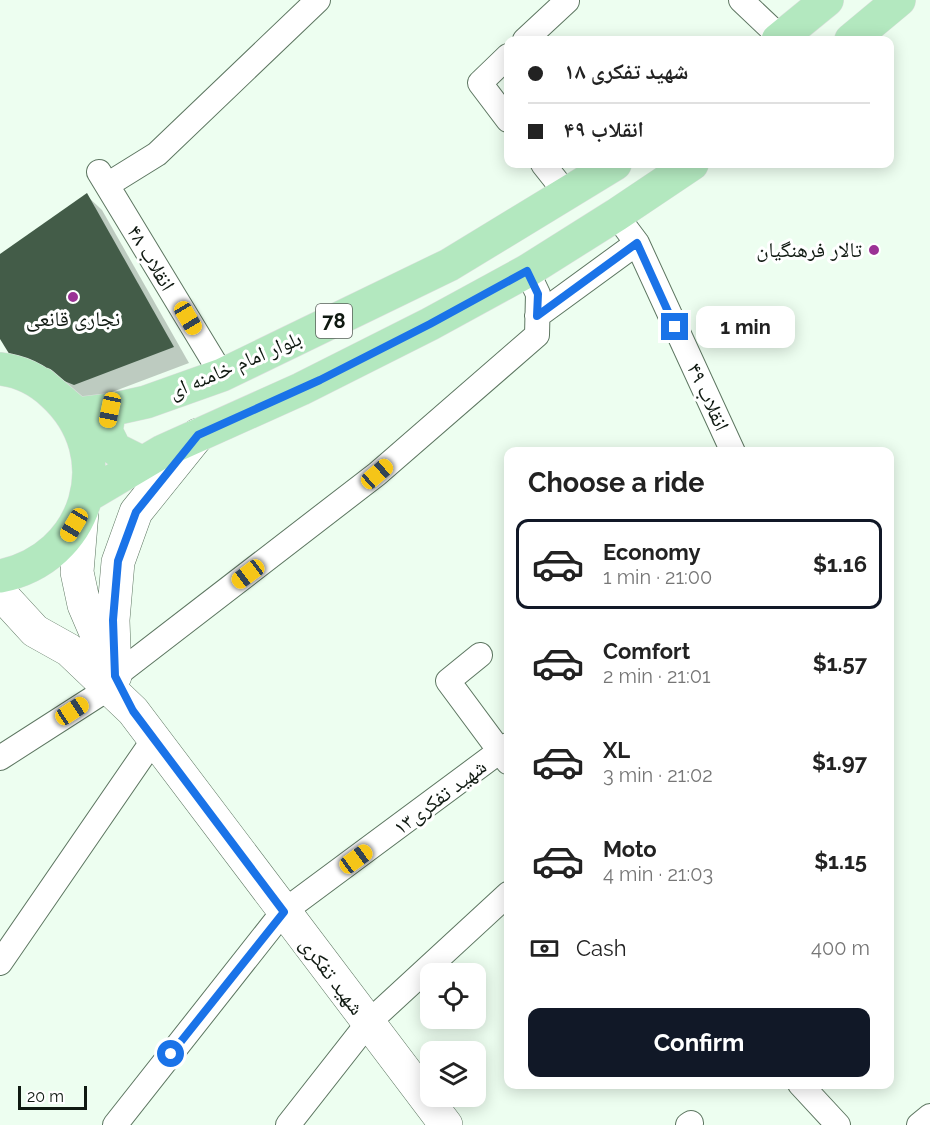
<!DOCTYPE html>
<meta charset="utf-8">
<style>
body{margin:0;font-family:Raleway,"Noto Naskh Arabic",sans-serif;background:#f2f2f2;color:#222;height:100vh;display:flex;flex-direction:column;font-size:22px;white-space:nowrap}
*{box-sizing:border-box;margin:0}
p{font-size:20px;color:#767676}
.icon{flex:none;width:33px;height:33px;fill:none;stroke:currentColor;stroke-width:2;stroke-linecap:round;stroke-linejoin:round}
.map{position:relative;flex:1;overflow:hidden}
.sheet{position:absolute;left:504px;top:447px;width:390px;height:642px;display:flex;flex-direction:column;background:#fff;border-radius:12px;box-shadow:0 3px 15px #0003}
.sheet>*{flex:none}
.banner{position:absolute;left:504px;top:36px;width:390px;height:132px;border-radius:12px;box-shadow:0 3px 15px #0003;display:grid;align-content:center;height:132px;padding:0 24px;background:#fff}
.tools{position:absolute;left:420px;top:963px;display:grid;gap:12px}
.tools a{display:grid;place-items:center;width:66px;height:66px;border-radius:12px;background:#fff;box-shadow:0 3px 15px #0003;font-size:30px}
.scale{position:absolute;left:18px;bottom:15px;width:69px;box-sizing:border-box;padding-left:6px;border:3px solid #0f1911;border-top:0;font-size:16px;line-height:21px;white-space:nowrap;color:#0f1911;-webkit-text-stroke:4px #fff;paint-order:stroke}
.end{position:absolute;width:27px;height:27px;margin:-14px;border:8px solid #1a73e8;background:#fff;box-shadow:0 0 0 3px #fff}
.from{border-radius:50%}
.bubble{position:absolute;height:42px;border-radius:12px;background:#fff;box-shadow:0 3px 15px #0003;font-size:20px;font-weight:700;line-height:42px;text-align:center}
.car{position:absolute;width:18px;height:36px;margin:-18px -9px;border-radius:8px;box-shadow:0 0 4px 2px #0007;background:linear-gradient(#f5c518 24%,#345 0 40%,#f5c518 0 76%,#345 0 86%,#f5c518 0)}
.banner b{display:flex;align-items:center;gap:21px;height:57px;font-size:22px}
.banner b+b{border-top:2px solid #e0e0e0}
.banner i{width:15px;height:15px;background:#222}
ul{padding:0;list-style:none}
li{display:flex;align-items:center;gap:18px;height:90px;margin:0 12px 9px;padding:0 12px;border:3px solid transparent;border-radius:12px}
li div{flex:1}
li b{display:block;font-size:22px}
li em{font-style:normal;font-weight:700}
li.current{border-color:#111827}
li>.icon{width:54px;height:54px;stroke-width:1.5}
h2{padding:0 24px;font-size:27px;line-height:72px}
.pay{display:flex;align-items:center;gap:15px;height:66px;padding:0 24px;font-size:22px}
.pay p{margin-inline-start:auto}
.action{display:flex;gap:12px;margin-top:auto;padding:12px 24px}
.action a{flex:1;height:69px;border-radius:12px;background:#111827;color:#fff;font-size:24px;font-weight:700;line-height:69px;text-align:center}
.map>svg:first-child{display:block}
.shadow{fill:#0003}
.building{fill:#435c48}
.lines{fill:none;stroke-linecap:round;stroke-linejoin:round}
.street-casing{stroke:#5d7661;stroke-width:26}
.secondary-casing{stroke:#5d7661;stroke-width:34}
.primary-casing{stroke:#dddfde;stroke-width:34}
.street{stroke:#fff;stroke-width:24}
.secondary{stroke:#fff;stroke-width:33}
.primary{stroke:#b3e8bf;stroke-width:33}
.route{stroke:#1a73e8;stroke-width:8}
.poi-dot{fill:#9b3295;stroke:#fff;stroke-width:2}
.labels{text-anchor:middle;stroke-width:6;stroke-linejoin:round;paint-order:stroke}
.shield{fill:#fff;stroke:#575e58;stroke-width:1.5}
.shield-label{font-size:20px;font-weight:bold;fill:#0f1911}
.poi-label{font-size:21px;fill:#0f1911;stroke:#fff;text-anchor:end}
.street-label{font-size:21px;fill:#0f1911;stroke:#fff}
</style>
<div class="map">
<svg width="930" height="1125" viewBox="0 0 930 1125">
<rect width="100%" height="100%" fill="#edfef0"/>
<!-- shadow -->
<path class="shadow" d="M86,195L102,210L189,363L91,400L30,375L0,336V256Z"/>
<!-- building -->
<path class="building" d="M87,193L174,347L74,385L13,360L0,339V254Z"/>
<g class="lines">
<defs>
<path id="street" d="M741,0L781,38
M525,40L567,1
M508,56L480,83L508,120
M543,164L566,193
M99,172L222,375
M107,185L157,154L318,0
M616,215L637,243L733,452
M537,316L637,243
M480,655L448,681L508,762
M115,676L377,474L537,335L538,294L527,271
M0,758L109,688
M0,963L154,739
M800,1084L838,1125
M115,1125L283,912L508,745
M288,1125L368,1023L508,894
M688,1125L691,1123
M919,1125L930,1116"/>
<path id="secondary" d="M82,512L77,572L84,605L108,661
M0,593L35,631L69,650L133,711L446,1125
M115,676L113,620L118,562L136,512L198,435"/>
<path id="primary" d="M778,40L827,0
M851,40L899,0
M0,369C20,371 38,380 53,394C120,455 88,559 0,576
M42,384L77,414L110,410L146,402L222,375L449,265L615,164
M110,410L106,431L115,449L143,463
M87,496L163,451L301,389L430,324L527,271L616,215L692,164"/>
</defs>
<!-- street casing -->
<use href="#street" class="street-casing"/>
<!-- secondary casing -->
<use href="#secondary" class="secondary-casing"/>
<!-- primary casing -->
<use href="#primary" class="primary-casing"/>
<!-- street -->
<use href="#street" class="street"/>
<!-- secondary -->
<use href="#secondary" class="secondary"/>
<!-- primary -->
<use href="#primary" class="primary"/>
</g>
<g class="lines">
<!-- route -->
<path class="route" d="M171,1054L284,912L133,711L115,676L113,620L118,561L136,512L198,435L320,380L430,324L527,271L538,294L537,316L637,243L675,327"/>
</g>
<!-- markers -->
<g class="poi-dot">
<circle cx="874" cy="250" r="6"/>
<circle cx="73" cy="297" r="6"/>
</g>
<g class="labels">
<!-- shield labels -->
<rect class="shield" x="316" y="304" width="36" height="34" rx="4.5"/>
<g class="shield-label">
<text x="334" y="328">78</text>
</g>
<!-- poi labels -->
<g class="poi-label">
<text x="862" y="257">تالار فرهنگیان</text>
<text x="73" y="326" text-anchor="middle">نجاری قانعی</text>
</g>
<!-- street labels -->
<g class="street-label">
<text transform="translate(151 258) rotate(59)" y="7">انقلاب ۴۸</text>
<text transform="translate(235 365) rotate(-23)" y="7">بلوار امام خامنه ای</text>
<text transform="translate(708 397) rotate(65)" y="7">انقلاب ۴۹</text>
<text transform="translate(440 797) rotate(-37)" y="7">شهید تفکری۱۳</text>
<text transform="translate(332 976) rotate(53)" y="7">شهید تفکری</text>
</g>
</g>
</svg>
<div class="tools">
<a><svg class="icon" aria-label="locate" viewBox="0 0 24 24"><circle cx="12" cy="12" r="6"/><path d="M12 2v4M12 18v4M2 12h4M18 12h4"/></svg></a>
<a><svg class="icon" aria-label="layers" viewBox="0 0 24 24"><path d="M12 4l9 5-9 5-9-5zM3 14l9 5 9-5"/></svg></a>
</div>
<div class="scale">20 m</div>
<i class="end from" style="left:171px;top:1054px"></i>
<i class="end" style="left:675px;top:327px"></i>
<div class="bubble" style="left:696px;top:306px;width:99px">1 min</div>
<i class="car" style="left:188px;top:318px;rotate:149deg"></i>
<i class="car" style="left:110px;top:410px;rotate:192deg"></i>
<i class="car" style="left:377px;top:474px;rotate:49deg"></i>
<i class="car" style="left:74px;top:525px;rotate:211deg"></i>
<i class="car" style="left:248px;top:574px;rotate:233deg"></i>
<i class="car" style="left:72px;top:711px;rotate:57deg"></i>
<i class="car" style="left:356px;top:859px;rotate:54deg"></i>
<div class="banner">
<b><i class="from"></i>شهید تفکری ۱۸</b>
<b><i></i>انقلاب ۴۹</b>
</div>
<section class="sheet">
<h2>Choose a ride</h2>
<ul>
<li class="current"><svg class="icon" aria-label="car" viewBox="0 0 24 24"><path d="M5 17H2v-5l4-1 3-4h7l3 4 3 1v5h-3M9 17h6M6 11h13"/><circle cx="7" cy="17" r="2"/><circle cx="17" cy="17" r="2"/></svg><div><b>Economy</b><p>1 min · 21:00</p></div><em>$1.16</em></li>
<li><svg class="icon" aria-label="car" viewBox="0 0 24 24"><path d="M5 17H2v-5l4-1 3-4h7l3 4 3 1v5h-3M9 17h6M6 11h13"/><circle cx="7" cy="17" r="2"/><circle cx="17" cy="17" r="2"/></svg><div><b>Comfort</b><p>2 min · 21:01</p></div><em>$1.57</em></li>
<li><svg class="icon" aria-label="car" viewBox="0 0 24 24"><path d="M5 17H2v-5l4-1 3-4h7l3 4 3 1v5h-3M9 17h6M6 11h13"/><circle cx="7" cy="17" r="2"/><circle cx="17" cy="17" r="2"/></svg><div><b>XL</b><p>3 min · 21:02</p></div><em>$1.97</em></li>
<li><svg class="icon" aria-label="car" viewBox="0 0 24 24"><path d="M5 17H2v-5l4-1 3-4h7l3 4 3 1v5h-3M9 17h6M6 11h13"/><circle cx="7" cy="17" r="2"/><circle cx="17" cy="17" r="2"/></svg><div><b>Moto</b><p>4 min · 21:03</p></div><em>$1.15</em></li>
</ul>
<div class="pay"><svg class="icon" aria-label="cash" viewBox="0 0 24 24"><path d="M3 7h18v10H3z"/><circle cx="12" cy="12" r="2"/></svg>Cash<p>400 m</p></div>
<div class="action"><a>Confirm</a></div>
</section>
</div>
